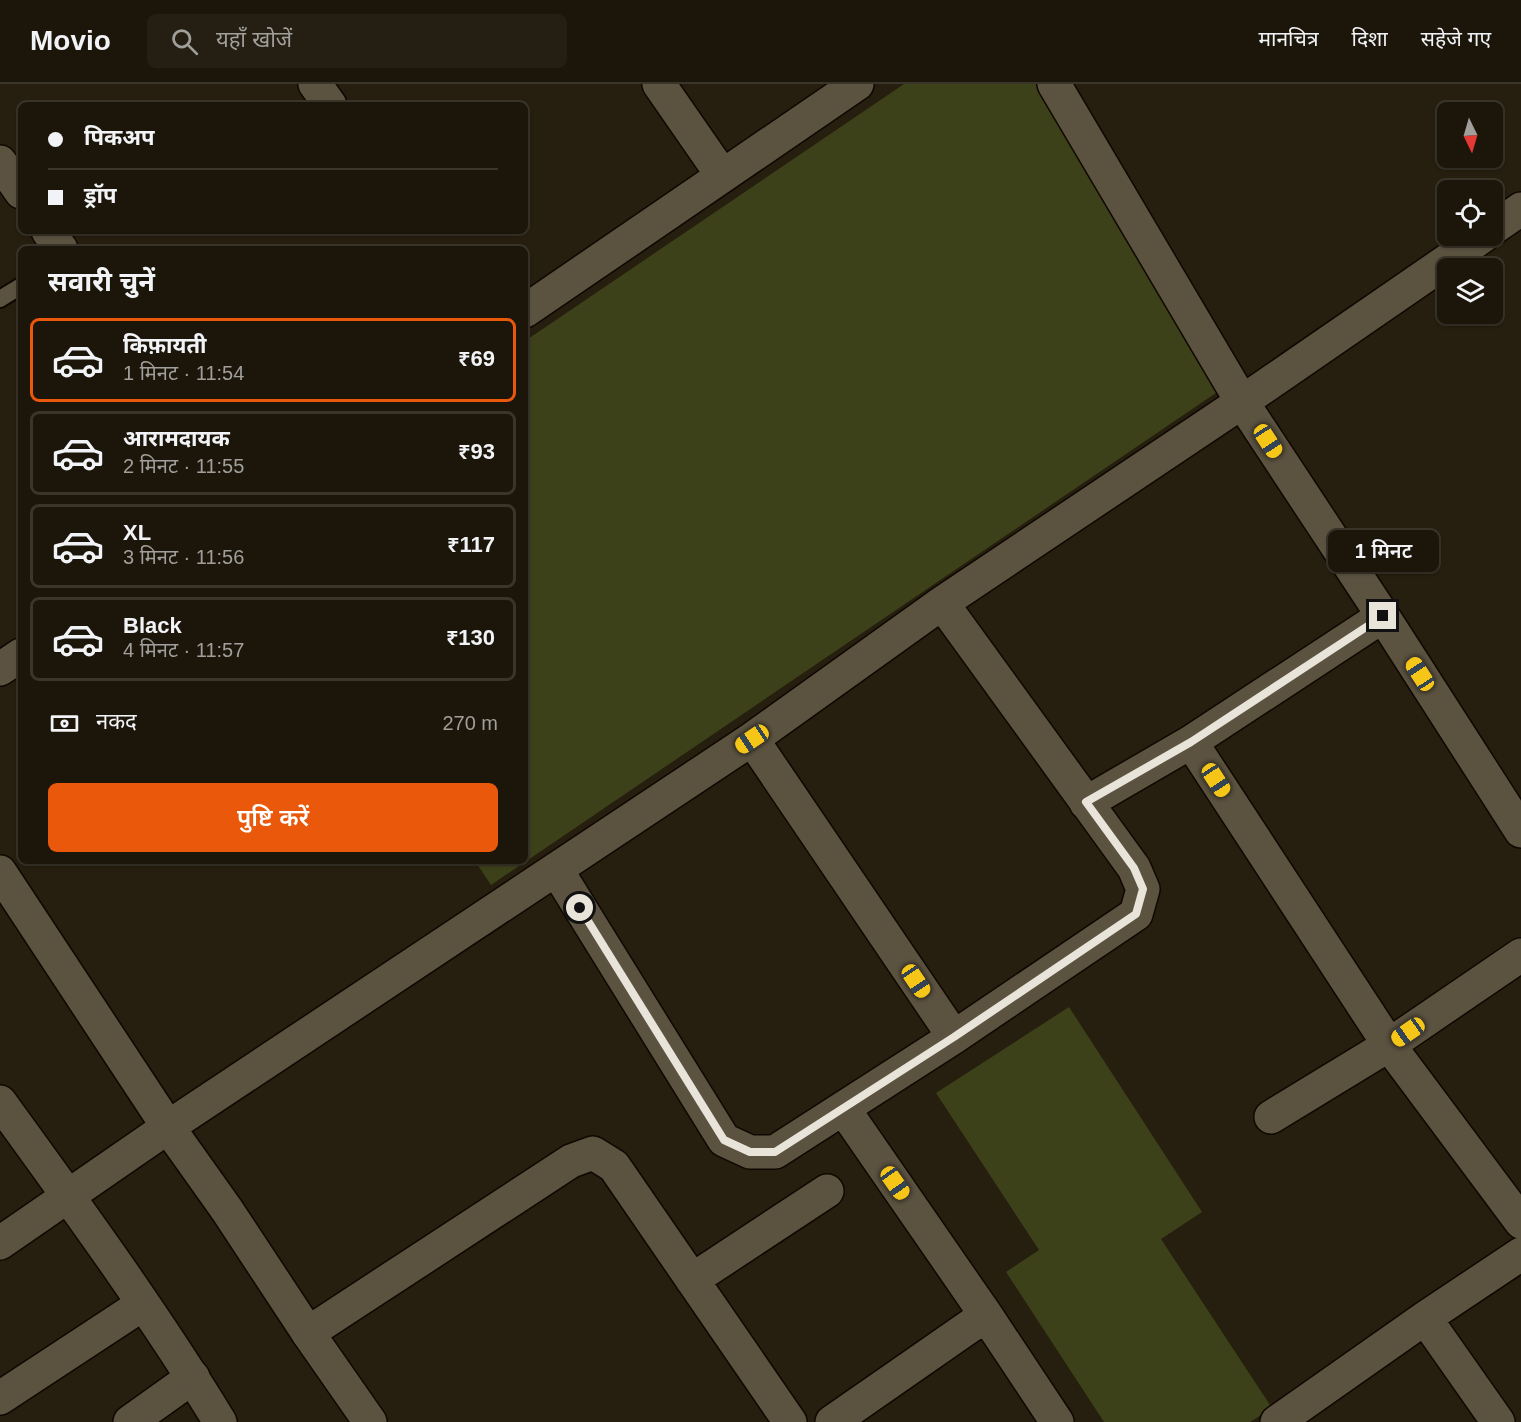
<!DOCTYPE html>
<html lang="hi">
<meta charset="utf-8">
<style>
body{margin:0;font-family:Arial,"Noto Sans Devanagari",sans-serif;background:#251f13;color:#f1f3f6;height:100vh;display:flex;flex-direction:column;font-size:22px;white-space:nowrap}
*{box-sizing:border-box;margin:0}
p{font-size:20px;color:#a09f9c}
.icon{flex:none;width:33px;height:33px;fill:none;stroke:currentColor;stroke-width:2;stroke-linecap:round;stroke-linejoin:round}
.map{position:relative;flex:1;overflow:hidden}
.panel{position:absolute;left:18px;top:162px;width:510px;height:618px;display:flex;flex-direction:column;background:#1c160a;border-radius:9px;box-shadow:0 2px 4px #0004,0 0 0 2px #3a352b}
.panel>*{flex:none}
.hud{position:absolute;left:18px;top:18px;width:510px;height:132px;border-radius:9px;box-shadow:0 2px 4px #0004,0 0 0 2px #3a352b;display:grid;align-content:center;height:132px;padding:0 30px;background:#1c160a}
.needle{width:39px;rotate:175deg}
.controls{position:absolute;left:1437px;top:18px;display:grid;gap:12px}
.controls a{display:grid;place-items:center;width:66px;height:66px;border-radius:9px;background:#1c160a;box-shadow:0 2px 4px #0004,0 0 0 2px #3a352b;font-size:30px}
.end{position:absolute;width:27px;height:27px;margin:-14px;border:8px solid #e9e4d9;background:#111;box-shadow:0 0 0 3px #111}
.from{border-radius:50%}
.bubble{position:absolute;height:42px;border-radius:9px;background:#1c160a;box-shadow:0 2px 4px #0004,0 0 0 2px #3a352b;font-size:20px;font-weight:600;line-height:42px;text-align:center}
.car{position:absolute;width:18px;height:36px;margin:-18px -9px;border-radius:8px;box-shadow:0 0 4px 2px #0007;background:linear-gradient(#f5c518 24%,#345 0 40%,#f5c518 0 76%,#345 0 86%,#f5c518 0)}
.hud b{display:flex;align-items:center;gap:21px;height:57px;font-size:22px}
.hud b+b{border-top:2px solid #3a352b}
.hud i{width:15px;height:15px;background:#f1f3f6}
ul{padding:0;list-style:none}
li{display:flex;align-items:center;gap:18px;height:84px;margin:0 12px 9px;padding:0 18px;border:3px solid #3a352b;border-radius:9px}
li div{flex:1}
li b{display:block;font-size:22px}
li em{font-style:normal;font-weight:600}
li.current{border-color:#ea580c}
li>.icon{width:54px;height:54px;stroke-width:1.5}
h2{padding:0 30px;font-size:27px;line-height:72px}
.pay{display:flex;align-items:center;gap:15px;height:66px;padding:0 30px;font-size:22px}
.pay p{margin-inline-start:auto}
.button{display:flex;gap:12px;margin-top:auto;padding:12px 30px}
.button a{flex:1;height:69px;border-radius:9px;background:#ea580c;color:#fff;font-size:24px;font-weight:600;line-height:69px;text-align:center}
header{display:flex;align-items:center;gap:36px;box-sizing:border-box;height:84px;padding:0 30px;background:#1c160a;border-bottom:2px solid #3a352b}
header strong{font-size:28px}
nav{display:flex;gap:33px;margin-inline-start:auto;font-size:21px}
.search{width:420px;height:54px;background:#251f13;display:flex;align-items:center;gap:15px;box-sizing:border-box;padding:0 21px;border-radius:9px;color:#a09f9c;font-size:22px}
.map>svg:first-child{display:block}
.green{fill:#3c4119}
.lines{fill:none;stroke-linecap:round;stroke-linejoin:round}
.service-casing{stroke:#0f0800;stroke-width:20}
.minor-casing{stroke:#0f0800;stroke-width:36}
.tertiary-casing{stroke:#0f0800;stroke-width:36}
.service{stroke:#5b5240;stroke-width:16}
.minor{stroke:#5b5240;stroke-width:33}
.tertiary{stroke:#5b5240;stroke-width:33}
.route{stroke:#e9e4d9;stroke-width:8}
</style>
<header>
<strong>Movio</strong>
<div class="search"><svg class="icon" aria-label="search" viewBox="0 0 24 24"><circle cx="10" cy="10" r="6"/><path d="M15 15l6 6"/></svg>यहाँ खोजें</div>
<nav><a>मानचित्र</a><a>दिशा</a><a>सहेजे गए</a></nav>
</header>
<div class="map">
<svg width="1521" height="1338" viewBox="0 0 1521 1338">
<rect width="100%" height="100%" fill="#261e0e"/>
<!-- green -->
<path class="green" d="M904,0H1037L1238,294L491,801L475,777H525V257Z
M1069,923L1202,1128L1161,1155L1272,1324L1250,1338H1104L1006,1188L1039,1166L936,1009Z"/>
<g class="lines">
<defs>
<path id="service" d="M0,215L21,202"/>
<path id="minor" d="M315,0L330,21
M659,0L722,91
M1054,0L1242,318L1383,532L1521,747
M0,78L21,108
M1492,145L1521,125
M48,147L61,165
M525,227L857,0
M0,585L21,571
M752,655L954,953
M1191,658L1389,961L1521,1138
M1086,719L1191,658L1383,532
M556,785L724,1056L750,1068H775L954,953L1136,830L1143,805L1134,784L942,519
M843,1024L986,1231L1057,1338
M1271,1033L1389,961L1521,871
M0,1159L168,1043L752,655L942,519L1242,318L1483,152
M692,1196L827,1107
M1425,1234L1498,1338
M308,1249L571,1077L593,1069L614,1082L790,1338
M0,1314L143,1220
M130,1338L193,1293
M832,1338L986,1231
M1277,1338L1425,1234L1521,1170"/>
<path id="tertiary" d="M0,788L168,1043L227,1126L308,1249L370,1338
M0,1018C76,1123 153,1228 220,1338"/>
</defs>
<!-- service casing -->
<use href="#service" class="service-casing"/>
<!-- minor casing -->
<use href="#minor" class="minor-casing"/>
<!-- tertiary casing -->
<use href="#tertiary" class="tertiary-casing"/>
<!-- service -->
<use href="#service" class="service"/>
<!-- minor -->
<use href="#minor" class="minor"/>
<!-- tertiary -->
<use href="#tertiary" class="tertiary"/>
</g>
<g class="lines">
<!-- route -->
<path class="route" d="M580,824L724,1056L750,1068H775L954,953L1136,830L1143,805L1134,784L1086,718L1191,658L1383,532"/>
</g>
</svg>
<div class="controls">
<a><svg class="needle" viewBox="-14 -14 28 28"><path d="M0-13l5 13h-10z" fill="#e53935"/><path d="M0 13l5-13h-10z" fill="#a09f9c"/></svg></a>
<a><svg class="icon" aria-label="locate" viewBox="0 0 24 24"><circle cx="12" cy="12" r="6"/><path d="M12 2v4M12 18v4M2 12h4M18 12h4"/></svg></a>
<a><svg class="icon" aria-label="layers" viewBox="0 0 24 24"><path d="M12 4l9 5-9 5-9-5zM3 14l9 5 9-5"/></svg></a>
</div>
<i class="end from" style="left:580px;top:824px"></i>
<i class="end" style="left:1383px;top:532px"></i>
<div class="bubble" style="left:1328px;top:446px;width:111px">1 मिनट</div>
<i class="car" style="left:1268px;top:357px;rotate:147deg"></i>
<i class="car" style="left:1420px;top:590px;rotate:327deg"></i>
<i class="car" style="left:752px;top:655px;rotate:236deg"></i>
<i class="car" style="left:1216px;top:696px;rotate:147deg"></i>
<i class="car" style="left:916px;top:897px;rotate:146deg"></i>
<i class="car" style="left:1408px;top:948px;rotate:235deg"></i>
<i class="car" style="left:895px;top:1099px;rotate:145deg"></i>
<div class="hud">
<b><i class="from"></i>पिकअप</b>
<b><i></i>ड्रॉप</b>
</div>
<section class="panel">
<h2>सवारी चुनें</h2>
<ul>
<li class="current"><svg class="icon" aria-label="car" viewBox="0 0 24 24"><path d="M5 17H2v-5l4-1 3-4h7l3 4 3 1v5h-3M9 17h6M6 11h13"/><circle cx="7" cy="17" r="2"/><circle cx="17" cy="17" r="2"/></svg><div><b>किफ़ायती</b><p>1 मिनट · 11:54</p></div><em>₹69</em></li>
<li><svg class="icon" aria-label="car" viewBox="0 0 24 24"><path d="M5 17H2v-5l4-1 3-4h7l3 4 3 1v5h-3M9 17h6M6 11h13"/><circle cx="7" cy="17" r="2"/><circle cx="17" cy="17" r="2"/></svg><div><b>आरामदायक</b><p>2 मिनट · 11:55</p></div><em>₹93</em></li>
<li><svg class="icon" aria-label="car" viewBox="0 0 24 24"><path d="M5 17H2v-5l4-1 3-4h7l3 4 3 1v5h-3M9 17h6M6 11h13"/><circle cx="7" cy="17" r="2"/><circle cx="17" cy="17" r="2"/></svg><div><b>XL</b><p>3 मिनट · 11:56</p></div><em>₹117</em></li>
<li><svg class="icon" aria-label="car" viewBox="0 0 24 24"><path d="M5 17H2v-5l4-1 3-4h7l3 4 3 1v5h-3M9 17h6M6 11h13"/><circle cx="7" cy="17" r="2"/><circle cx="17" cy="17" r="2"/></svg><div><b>Black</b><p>4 मिनट · 11:57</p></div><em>₹130</em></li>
</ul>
<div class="pay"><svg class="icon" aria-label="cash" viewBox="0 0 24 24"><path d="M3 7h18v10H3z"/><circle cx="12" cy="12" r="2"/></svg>नकद<p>270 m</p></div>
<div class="button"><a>पुष्टि करें</a></div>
</section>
</div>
